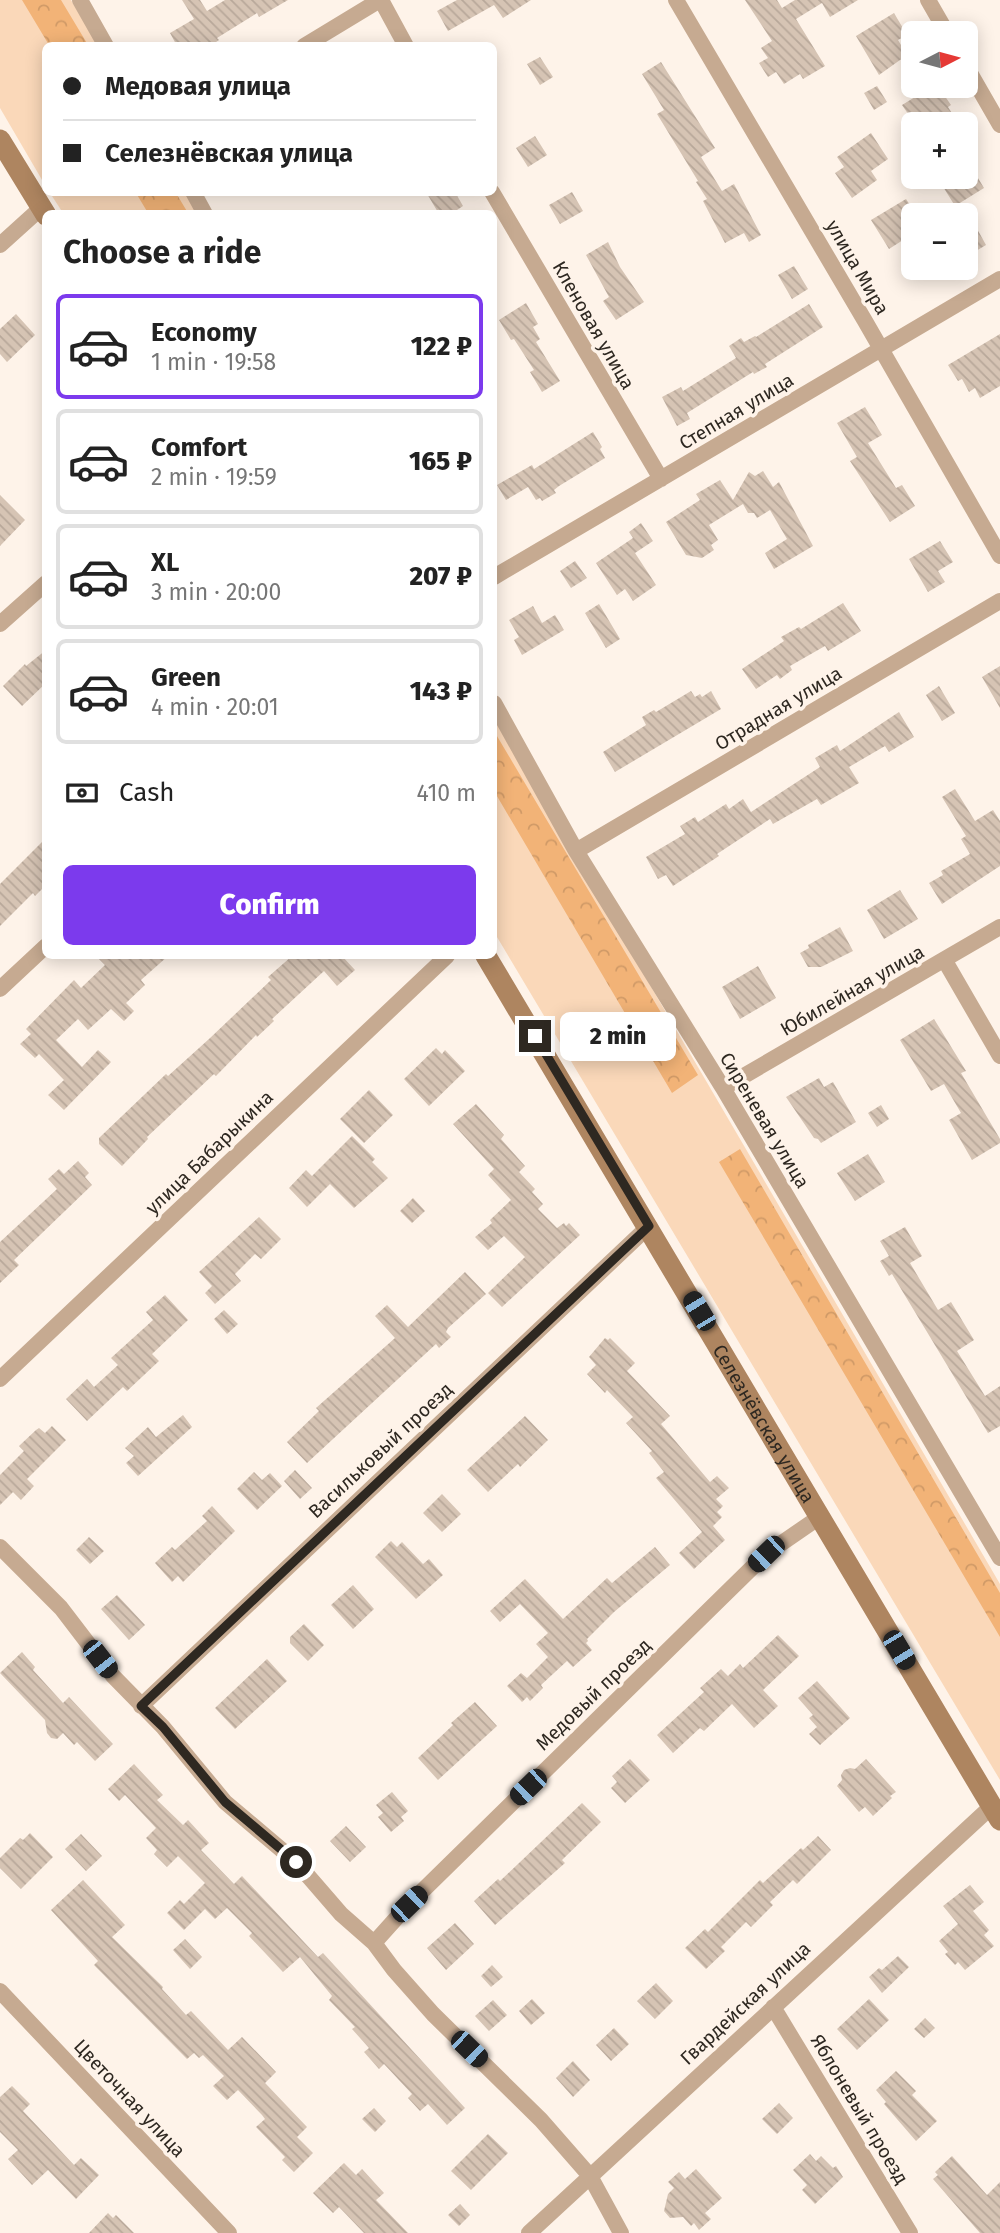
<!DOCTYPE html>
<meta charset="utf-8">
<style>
body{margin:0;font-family:"Fira Sans",sans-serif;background:#f2f2f2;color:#222;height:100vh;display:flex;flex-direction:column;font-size:26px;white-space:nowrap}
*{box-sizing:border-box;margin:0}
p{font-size:23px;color:#767676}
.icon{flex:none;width:38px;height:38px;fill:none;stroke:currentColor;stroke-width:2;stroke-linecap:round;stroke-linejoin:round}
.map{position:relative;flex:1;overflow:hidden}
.side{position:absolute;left:42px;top:210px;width:455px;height:749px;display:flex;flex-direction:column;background:#fff;border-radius:10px;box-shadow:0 4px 18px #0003}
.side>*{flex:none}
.guide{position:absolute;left:42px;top:42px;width:455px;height:154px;border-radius:10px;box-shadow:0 4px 18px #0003;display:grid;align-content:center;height:154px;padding:0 21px;background:#fff}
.needle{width:46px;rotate:84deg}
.controls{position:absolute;left:901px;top:21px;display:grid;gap:14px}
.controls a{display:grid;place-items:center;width:77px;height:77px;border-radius:10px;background:#fff;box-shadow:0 4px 18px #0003;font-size:35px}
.end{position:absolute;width:32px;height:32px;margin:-16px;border:9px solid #2e2821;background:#fff;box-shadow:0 0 0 4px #fff}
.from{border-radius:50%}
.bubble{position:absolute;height:49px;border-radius:10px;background:#fff;box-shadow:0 4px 18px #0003;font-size:23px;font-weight:800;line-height:49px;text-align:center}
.car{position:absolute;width:21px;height:42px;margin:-21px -10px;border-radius:9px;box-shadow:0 0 5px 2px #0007;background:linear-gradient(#222 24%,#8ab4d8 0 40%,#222 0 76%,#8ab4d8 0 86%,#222 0)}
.guide b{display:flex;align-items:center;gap:24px;height:66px;font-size:26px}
.guide b+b{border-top:2px solid #e0e0e0}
.guide i{width:18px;height:18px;background:#222}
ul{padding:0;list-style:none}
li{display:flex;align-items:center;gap:21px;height:105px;margin:0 14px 10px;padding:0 7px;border:4px solid #e0e0e0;border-radius:10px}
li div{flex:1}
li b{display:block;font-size:26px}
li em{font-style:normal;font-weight:800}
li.selected{border-color:#7c3aed}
li>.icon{width:63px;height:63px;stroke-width:1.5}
h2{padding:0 21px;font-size:32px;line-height:84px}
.pay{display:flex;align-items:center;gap:18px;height:77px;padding:0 21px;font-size:26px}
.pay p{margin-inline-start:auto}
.button{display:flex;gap:14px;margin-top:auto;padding:14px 21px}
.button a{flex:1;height:80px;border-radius:10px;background:#7c3aed;color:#fff;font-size:28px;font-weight:800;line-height:80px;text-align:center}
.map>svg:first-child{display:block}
.green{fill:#fad8b9}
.forest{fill:url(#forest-crowns)}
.building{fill:url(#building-back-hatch)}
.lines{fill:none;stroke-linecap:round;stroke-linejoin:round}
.street{stroke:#c6aa91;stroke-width:16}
.secondary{stroke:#ae8560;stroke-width:21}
.route{stroke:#2e2821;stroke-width:9}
.labels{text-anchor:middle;stroke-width:7;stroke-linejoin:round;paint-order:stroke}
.street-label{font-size:19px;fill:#2e2821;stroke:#fef3e9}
</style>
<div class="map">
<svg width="1000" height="2233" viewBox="0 0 1000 2233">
<defs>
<pattern id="forest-crowns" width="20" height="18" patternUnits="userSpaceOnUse" patternTransform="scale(1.75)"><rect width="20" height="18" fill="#f2b377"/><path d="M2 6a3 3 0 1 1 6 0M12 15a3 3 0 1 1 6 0" fill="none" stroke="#d09a67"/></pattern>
<pattern id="building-back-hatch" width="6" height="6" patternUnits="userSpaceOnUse" patternTransform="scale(1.75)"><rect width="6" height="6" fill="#d6c4b4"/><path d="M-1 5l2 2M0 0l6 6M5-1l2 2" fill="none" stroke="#b8a89a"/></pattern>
</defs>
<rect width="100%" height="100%" fill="#fef3e9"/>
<!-- green -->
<path class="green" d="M0,0H71L98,45L46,46L45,185L0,108Z
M50,193H185L197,213H63Z
M494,718L1000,1584V1780L494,932Z"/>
<!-- forest -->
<path class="forest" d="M22,0H61L88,45H49Z
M136,193H176L188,213H148Z
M494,731L698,1075L672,1093L494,791Z
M740,1149L1000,1593V1637L719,1162Z"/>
<!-- building -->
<path class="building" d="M182,0H200L207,11L225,0H288L259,17L257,13L217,38L219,40L210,46H177L170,33L194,19Z
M457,0H531L503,18L494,5L448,31L437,11Z
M745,0H777L782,8L795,0H858L830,17L822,3L796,19L825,66L803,79L800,74L784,84L776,72L768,77L759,63L768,58L761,48L772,41Z
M894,13L907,35L898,40L907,55L879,75L856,36Z
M540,57L553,77L540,85L527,64Z
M661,62L715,148L701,157L722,191L734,184L761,235L749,242L744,233L725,243L703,201L707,199L696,182L698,181L657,114L664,110L642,74Z
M877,86L887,102L874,110L864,93Z
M933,86L940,93L942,92L951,105L948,107L955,118L945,124H915L902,105Z
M871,133L888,159L871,171L877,180L852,198L835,173L844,167L837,157Z
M535,136L547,155L528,167L516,148Z
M966,158L984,188L955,206L937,177H966Z
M426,192H455L463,206L451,214H439Z
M572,192L583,211L560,224L549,205Z
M906,199L914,211V233L889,249L871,220Z
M976,227L986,245L966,257V232Z
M608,242L620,267L644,302L616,320L603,301L609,297L586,255Z
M794,266L808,289L792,299L778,275Z
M526,303L538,324L533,327L540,339L536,342L560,381L542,392L530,372L534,370L514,339L511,340L499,320Z
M809,304L823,327L765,364L767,367L754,374L753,372L687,413L690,419L677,426L662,397L681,387L683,391L736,358L729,346L741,338L744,342L755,336L756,337Z
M16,314L35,335L7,362L0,354V329Z
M1000,334V386L980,398L975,388L969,392L962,379L958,381L948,365Z
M865,407L882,435L868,443L896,488L902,485L915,506L890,522L850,461L857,457L837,423Z
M593,432L602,447L600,449L605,458L559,486L554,490L556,493L542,501L540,498L536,500L528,487L506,500L497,485L532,465L534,469Z
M763,471L773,487L779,482L813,546L774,569L765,553L787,539L770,510L757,518L754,513H748L743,504L709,525L718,540L711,545L714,550L702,558L686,555L666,522L700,500L696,494L720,480L733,500L749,472L755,476Z
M0,495L25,520L0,546Z
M641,523L653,541L635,553L656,585L633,601L625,589L617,595L596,563L633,538L629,532Z
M940,541L953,562L938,571L945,582L928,592L909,559Z
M575,561L587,578L571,588L560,571Z
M843,603L861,631L828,651L825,646L790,666L792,670L780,679L777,675L756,689L742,669L784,641L781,637L799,627L801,629Z
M599,604L620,639L606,648L585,613Z
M533,606L542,623L555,615L564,630L522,655L514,640L519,637L509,620Z
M46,650V683L22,706L3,686L25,664L26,666Z
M1000,666V708L982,677Z
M939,686L955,713L942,721L926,695Z
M691,691L695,697L700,694L702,697L711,691L721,709L615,772L603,752L646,725L642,717L654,710L656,712Z
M899,712L914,737L889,752L885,746L849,767L859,783L821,805L817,799L773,824L770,819L717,854L719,856L673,886L666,875L658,879L646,857L685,834L680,826L695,817L698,822L726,804L729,809L743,799L751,812L820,767L815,758L837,745L840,751Z
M955,789L975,821L993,810L1000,821V866L942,904L929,883L943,875L941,871L970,854L961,839L966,836L942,797Z
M46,838V885L35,896L33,893L0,926V884Z
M900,890L918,919L884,939L867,910Z
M840,927L853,951L821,967H808L800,953L809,948L808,945Z
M96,956H168L141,980L145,985L126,1003L134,1011L124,1021L111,1009L88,1030L78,1019L56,1040L82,1067L98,1050L111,1062L64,1110L48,1095L64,1080L39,1054L35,1058L20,1044L31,1034L26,1029L74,980L81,988L105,965Z
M292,956H342L355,970L337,986L324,971L272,1019L274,1021L257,1037L256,1035L216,1076L214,1074L147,1137L148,1139L122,1166L99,1144V1138L166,1074L168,1076L209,1039L271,980L268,977Z
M758,966L776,998L740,1019L722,987Z
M934,1019L966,1071L961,1073L1000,1139V1143L972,1160L949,1120L961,1113L944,1084L931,1091L900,1040Z
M436,1048L442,1054L445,1050L465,1071L429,1106L404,1079Z
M819,1078L824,1087L833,1082L856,1122L821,1143L818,1139L814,1138L786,1097Z
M369,1090L393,1115L364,1143L340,1119Z
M476,1104L504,1135L501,1139L525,1166L519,1172L535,1189L532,1192L543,1204L538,1209L557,1228L564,1223L566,1226L569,1223L580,1235L502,1307L488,1293L525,1257L504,1236L488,1250L475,1237L492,1223L490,1220L511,1200L488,1175L494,1169L453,1124Z
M881,1105L889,1119L877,1127L868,1113Z
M352,1136L375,1159L372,1162L388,1178L354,1208L330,1184L307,1207L289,1188L306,1170L312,1176Z
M868,1154L885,1182L855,1201L837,1173Z
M78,1161L89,1173L85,1177L92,1185L14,1260L19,1265L0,1283V1242L57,1189L48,1179L59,1169L64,1174Z
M413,1198L425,1211L412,1223L400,1211Z
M259,1217L281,1239L261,1259L255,1254L235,1274L241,1281L215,1304L205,1293L212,1286L199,1272Z
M905,1227L922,1256L910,1263L938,1310L951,1302L974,1340L957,1351L985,1396L1000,1386V1426L988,1433L892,1274L889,1276L880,1261L889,1256L880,1241Z
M465,1272L486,1294L448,1328L446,1332L451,1337L439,1348L436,1344L307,1463L287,1442L319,1411L316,1408L395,1338L375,1316L387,1305L408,1327Z
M165,1295L188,1320L152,1354L159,1361L127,1391L123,1387L87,1421L66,1399L87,1379L94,1387L118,1365L111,1358L153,1320L146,1312Z
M224,1310L238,1324L227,1334L214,1319Z
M605,1338L608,1340L610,1338L635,1363L627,1371L670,1416L661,1424L710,1482L717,1476L729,1488L716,1499L723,1506L717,1512L722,1517L713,1526L725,1540L694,1569L679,1553L702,1532L656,1478L664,1472L649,1453L652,1451L626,1423L633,1417L607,1390L605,1393L587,1374L596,1365L589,1357Z
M183,1415L192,1427L138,1476L126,1463L134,1456L125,1448L148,1427L156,1437Z
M525,1416L548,1440L520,1467L518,1464L488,1492L467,1470Z
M52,1426L66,1440L27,1479L34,1486L21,1500L13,1492L0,1505V1475L24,1451L19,1446L36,1430L39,1428L45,1433Z
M295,1470L312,1488L300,1499L284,1481Z
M254,1472L262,1480L270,1473L282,1486L257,1510L237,1489Z
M442,1494L461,1514L442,1532L423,1513Z
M212,1506L235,1531L183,1582L178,1576L172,1582L155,1563L172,1547L175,1550L207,1521L202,1516Z
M89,1537L104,1551L90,1564L76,1550Z
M391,1541L397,1547L402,1542L423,1564L429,1559L443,1575L416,1599L375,1557Z
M655,1547L670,1565L614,1612L587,1639L588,1641L586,1643L592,1650L573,1667L567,1661L541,1685L543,1688L530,1701L527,1697L522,1702L507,1686L521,1673L527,1678L548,1657L536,1644L548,1633L520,1604L500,1622L490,1611L525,1579L563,1619L607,1578L612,1583Z
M353,1585L374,1609L353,1629L331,1605Z
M117,1595L145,1625L129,1640L101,1609Z
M304,1624L324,1645L308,1661L290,1643V1637Z
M778,1635L799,1656L763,1690L778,1706L754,1728L732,1704L704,1731L700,1728L673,1753L657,1735L704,1692L700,1688L721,1669L728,1676L740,1664L743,1668Z
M22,1652L35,1667L33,1670L63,1703L69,1697L113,1744L95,1761L77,1742L74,1745L63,1733L57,1739L51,1738L47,1733L45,1720L0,1673Z
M267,1659L287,1681L235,1729L215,1708Z
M817,1681L850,1718L820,1745L809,1734L817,1727L809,1718L813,1715L798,1698Z
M475,1702L497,1726L438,1780L418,1758L453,1725L451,1723Z
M630,1759L650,1780L625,1803L611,1788L617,1782L612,1776Z
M866,1759L896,1792L890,1796L892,1798L873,1816L865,1807L859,1812L837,1786L842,1780L841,1775L844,1770L850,1768L855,1769Z
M134,1764L163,1795L157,1800L183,1825L188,1820L209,1843L201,1850L234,1884L242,1876L318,1957L323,1953L465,2108L447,2125L428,2104L420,2111L408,2098L412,2094L384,2064L379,2069L364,2052L369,2048L352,2029L355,2027L329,2000L332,1996L300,1957L283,1972L249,1936L252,1933L227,1908L215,1919L205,1909L184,1930L167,1913L180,1900L184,1904L205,1883L178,1856L167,1867L154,1854L157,1850L146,1838L156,1828L125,1795L119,1801L108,1789Z
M392,1792L408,1811L401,1817L404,1821L391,1832L378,1817L383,1813L376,1805Z
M582,1803L601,1822L562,1860L565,1863L495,1925L474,1901L498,1879L500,1881Z
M346,1826L366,1847L350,1862L330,1841Z
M30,1833L53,1857L21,1889L0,1868V1858L20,1838L23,1840Z
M81,1834L102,1856L86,1871L65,1849Z
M818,1836L831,1850L797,1884L793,1880L770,1902L773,1905L751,1927L746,1922L721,1947L725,1951L706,1969L685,1948L705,1929L708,1932L760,1880L763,1883L801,1848L803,1850Z
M83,1880L125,1925L112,1937L163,1987L162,1989L186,2015L191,2011L228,2050L242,2037L276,2072L265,2083L307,2127L297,2137L313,2153L294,2172L282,2160L285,2157L256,2127L265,2119L262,2115L238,2090L227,2100L213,2086L224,2076L203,2055L199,2058L194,2053L187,2059L94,1965L98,1961L51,1910Z
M970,1885L984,1902L973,1911L989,1930L984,1935L994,1946L965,1970L958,1962L955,1965L945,1954L948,1952L939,1941L958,1924L943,1906Z
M455,1923L474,1944L446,1970L427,1948Z
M185,1939L202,1957L190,1969L173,1950Z
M898,1956L909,1967L882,1993L869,1977L879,1968L882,1970Z
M492,1965L503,1977L491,1987L481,1976Z
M656,1983L673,2001L655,2019L637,2001Z
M532,1999L545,2013L531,2025L519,2011Z
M869,1999L889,2020L857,2050L837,2029Z
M493,2000L507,2015L489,2031L475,2016Z
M925,2018L935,2028L924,2038L914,2029Z
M614,2028L629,2044L611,2061L596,2045Z
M573,2061L590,2080L573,2097L556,2078Z
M896,2071L916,2091L912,2095L937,2121L916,2141L884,2104L886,2102L876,2090Z
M12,2086L30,2104L23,2111L74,2165L81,2158L99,2175L76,2199L48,2170L32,2185L8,2159L18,2150L0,2132V2097Z
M779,2103L793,2118L777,2134L762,2119Z
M374,2108L386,2121L375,2132L362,2119Z
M488,2134L508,2153L471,2190L451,2171Z
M810,2154L816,2161L821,2156L833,2168L836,2166L843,2177L815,2204L802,2190L807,2185L793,2170Z
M952,2156L987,2195L1000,2182V2233H980L933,2179L938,2175L935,2172Z
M344,2163L356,2175L362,2169L384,2193L376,2200L408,2233H364L339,2207L333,2213L313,2193Z
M696,2169L722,2198L705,2213L711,2219L699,2230L694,2223L691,2226L683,2217L670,2218L664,2211L668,2194L674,2188L668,2182L679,2172L685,2179Z
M460,2204L470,2215L459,2226L448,2215Z
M108,2213L113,2218L116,2215L134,2233H89Z"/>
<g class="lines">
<!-- street -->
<path class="street" d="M80,0L106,46
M381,0L406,46
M676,0L865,321L1000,556
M928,0L947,33
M304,46L380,0
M966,66L1000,125
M193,192L205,214
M492,192L661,479
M0,245L41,208
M494,577L1000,279
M0,624L46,583
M494,703L576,851L723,1088L1000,1558
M576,851L1000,601
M945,961L1000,1056
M0,989L46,946
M723,1088L1000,927
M0,1379L447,956
M0,1547L61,1608L113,1676L163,1727L225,1802L296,1862L341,1914L374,1943L394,1970L433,2014L541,2120L590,2176L621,2233
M141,1706L649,1226
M374,1943L409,1904L766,1554L821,1516
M0,1991L229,2233
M773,2007L910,2233
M529,2233L992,1806"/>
<!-- secondary -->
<g class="secondary">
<path d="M0,140L46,215"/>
<path id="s1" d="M486,956L1000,1820"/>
</g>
</g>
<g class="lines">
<!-- route -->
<path class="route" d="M296,1862L225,1802L163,1727L141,1706L649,1226L535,1036"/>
</g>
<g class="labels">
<!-- street labels -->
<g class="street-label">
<text transform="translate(858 267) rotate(60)" y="7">улица Мира</text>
<text transform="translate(594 325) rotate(60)" y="7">Кленовая улица</text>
<text transform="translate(736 411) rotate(-31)" y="7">Степная улица</text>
<text transform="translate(778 708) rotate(-31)" y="7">Отрадная улица</text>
<text transform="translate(852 990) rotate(-30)" y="7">Юбилейная улица</text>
<text transform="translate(765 1120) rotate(59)" y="7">Сиреневая улица</text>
<text transform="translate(209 1152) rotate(-44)" y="7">улица Бабарыкина</text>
<text dy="7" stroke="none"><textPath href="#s1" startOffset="544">Селезнёвская улица</textPath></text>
<text transform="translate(380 1450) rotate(-43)" y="7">Васильковый проезд</text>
<text transform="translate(593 1694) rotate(-44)" y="7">Медовый проезд</text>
<text transform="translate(745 2003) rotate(-43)" y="7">Гвардейская улица</text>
<text transform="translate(130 2098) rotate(47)" y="7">Цветочная улица</text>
<text transform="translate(860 2109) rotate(59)" y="7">Яблоневый проезд</text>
</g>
</g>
</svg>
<div class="controls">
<a><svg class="needle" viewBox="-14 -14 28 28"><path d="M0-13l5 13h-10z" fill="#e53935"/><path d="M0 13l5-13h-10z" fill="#767676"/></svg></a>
<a>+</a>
<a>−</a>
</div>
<i class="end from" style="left:296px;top:1862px"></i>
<i class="end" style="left:535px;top:1036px"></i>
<div class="bubble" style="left:560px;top:1012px;width:116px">2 min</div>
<i class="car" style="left:699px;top:1311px;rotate:329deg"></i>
<i class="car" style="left:766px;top:1554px;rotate:226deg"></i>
<i class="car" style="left:899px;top:1650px;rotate:149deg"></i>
<i class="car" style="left:100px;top:1659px;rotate:142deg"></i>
<i class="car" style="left:528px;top:1787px;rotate:226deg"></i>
<i class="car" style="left:409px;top:1904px;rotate:46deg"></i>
<i class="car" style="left:469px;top:2049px;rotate:134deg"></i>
<div class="guide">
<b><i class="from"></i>Медовая улица</b>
<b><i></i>Селезнёвская улица</b>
</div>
<section class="side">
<h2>Choose a ride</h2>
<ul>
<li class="selected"><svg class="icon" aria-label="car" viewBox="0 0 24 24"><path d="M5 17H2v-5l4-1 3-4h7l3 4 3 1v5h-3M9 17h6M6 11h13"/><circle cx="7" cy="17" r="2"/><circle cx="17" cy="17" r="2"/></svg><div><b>Economy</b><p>1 min · 19:58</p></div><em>122 ₽</em></li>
<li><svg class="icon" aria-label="car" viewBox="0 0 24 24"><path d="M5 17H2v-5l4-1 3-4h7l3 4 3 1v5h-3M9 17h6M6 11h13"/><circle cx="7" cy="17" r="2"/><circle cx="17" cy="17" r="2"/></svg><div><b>Comfort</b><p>2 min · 19:59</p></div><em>165 ₽</em></li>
<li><svg class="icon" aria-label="car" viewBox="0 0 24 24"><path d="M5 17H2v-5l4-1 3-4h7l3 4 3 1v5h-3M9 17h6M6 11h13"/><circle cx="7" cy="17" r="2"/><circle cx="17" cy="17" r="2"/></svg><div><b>XL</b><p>3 min · 20:00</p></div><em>207 ₽</em></li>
<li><svg class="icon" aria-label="car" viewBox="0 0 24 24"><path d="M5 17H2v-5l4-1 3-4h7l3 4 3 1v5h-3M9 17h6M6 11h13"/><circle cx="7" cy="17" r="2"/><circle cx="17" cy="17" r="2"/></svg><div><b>Green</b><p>4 min · 20:01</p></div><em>143 ₽</em></li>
</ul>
<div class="pay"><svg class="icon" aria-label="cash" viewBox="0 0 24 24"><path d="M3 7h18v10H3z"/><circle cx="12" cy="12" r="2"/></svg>Cash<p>410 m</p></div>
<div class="button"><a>Confirm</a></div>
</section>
</div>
